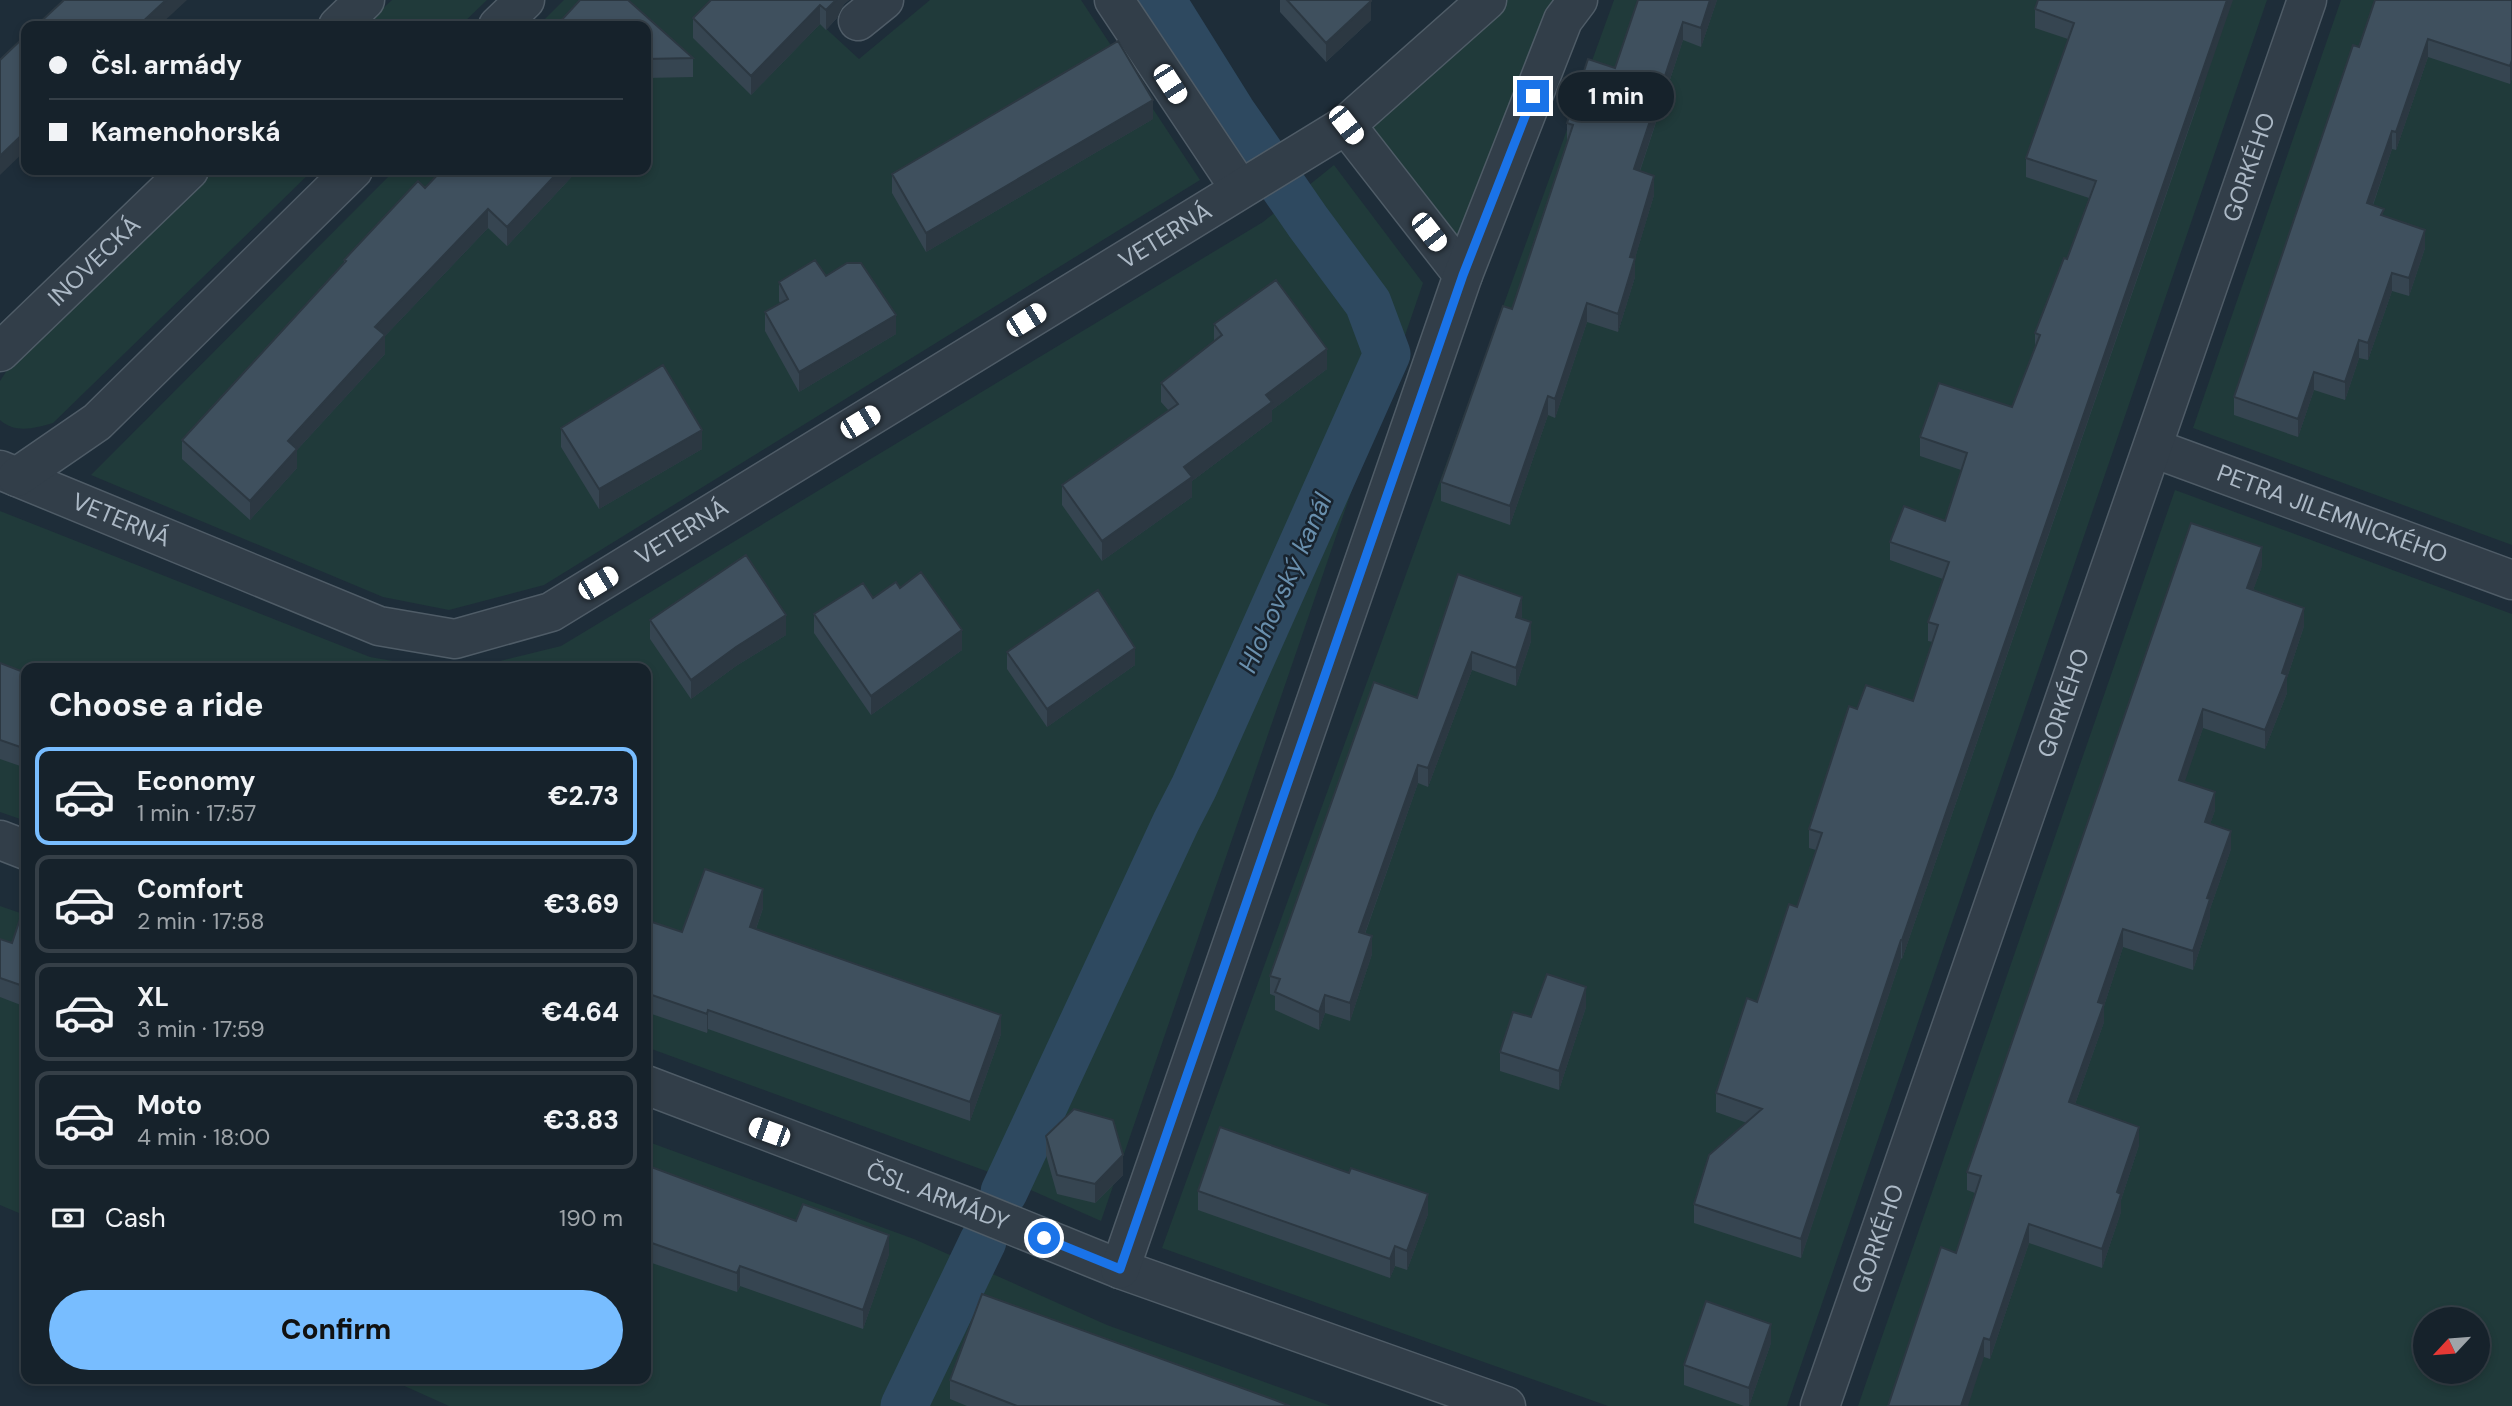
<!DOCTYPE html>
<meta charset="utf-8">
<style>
body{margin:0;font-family:"DM Sans",sans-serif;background:#1f2a33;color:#f1f3f6;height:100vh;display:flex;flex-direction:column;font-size:26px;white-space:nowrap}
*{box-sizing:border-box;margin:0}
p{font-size:23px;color:#9ea4a9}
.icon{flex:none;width:38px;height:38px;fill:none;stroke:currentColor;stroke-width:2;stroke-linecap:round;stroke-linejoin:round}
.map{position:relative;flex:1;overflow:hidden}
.details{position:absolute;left:21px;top:663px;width:630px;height:721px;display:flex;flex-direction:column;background:#16222b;border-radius:14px;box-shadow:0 4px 10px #0003,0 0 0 2px #353f47}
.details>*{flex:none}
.hud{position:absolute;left:21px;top:21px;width:630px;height:154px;border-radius:14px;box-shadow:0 4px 10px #0003,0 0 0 2px #353f47;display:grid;align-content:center;height:154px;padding:0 28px;background:#16222b}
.needle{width:46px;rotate:244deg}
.tools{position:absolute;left:2413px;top:1307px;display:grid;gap:14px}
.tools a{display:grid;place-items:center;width:77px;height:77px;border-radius:50%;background:#16222b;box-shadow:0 4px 10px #0003,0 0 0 2px #353f47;font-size:35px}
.end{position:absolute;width:32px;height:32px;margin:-16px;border:9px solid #1a73e8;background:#fff;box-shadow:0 0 0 4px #fff}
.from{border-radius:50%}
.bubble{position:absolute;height:49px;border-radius:24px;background:#16222b;box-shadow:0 4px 10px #0003,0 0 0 2px #353f47;font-size:23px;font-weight:800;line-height:49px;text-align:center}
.car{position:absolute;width:21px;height:42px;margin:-21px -10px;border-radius:9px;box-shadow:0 0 5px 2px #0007;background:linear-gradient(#fff 24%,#345 0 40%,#fff 0 76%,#345 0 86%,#fff 0)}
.hud b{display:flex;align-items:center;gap:24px;height:66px;font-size:26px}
.hud b+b{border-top:2px solid #353f47}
.hud i{width:18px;height:18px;background:#f1f3f6}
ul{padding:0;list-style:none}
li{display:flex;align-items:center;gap:21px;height:98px;margin:0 14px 10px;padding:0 14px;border:4px solid #353f47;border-radius:14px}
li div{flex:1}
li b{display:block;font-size:26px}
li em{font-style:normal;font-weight:800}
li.selected{border-color:#78bdff}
li>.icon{width:63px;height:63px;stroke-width:1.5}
h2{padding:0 28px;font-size:32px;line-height:84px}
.pay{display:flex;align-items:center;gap:18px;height:77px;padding:0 28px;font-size:26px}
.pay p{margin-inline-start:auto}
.action{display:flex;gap:14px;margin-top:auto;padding:14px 28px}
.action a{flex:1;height:80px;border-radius:42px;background:#78bdff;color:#111;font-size:28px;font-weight:800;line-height:80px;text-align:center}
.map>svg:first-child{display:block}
.green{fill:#203a3a;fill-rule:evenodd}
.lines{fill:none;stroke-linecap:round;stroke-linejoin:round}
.canal{stroke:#2e4960;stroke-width:47}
.minor-casing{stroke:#4f5c67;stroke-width:41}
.minor{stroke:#323e49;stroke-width:38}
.wall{fill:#364551}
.shaded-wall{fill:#2c3842}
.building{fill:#3f505e;stroke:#2c3842;stroke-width:2}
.route{stroke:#1a73e8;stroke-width:9}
.labels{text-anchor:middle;stroke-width:5;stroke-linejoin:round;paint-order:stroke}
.street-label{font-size:24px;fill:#acb9c6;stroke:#18232e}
.water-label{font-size:26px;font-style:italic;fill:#698fad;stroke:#18232e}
</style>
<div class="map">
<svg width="2512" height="1406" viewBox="0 0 2512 1406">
<rect width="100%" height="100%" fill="#1e2d39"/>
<!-- green -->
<path class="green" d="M392,0H487L460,26H364Z
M564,0H795L859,59L930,0H1081L1200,180L544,585L449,610L383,597L91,475L395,170H646V26H538Z
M1487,0H1555L1463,275L1346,125Z
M1614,0H2267L1787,1406H1608L1162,1248Z
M2341,0H2512V545L2193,428Z
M1334,165L1423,283L1101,1221L997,1175L646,1047V668H472L561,646L1263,222Z
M214,170H313L53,423C36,428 15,434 0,420V381L11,364Z
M2175,490L2512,614V1406H1858ZM2426,1320H2478V1372H2426Z
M0,511L370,657L433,668H26V821L0,812Z
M0,906L26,915V1216L0,1205Z
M646,1141L914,1239L1107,1325L1331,1406H449L389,1379H646Z"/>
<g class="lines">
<!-- canal -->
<path class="canal" d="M1004,1192L1176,822L1194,787L1387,354L1368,303L1308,222L1232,112L1162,0
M904,1406L983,1241"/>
<defs>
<g id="minor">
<path d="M1114,0L1240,189"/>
<path d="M858,21L884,0"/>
<path d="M338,26L365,0"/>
<path d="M498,26L525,0"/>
<path d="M1346,125L1463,275"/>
<path id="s1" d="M0,352L189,170"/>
<path id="s2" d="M2153,448L2512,580"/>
<path id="s3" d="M0,470L379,626L455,639L551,612L1346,125L1487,0"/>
<path d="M17,477L97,422L353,170"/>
<path d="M0,840L26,850"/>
<path id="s4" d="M646,1085L967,1207L1120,1269L1506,1406"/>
<path d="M1120,1269L1463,275L1563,20L1578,0"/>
<path id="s5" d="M1820,1406L2307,0"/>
</g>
</defs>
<!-- minor casing -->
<use href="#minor" class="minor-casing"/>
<!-- minor -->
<use href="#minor" class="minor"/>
</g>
<!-- wall -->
<path class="wall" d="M711,0H849L844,4L837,18L826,30L820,24L751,95L693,38V18Z
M1280,0H1371V20L1326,62L1280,12Z
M1638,0H1717L1701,47L1683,40L1640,171L1654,195L1635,258V277L1618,332L1587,322L1555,418L1548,415L1510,525L1441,501V482L1512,309L1567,142V123L1615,68Z
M2038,0L2200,97L1902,959L1901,958L1801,1258L1694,1223V1204L1747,1123L1716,1112V1093L1757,1002L1797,907L1816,850L1809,848V829L1857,709L1913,701L1933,642L1928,641V622L1943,579L1890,560V542L1945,521L1961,470L1920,456V437L2012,407L2035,348V333L2067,259L2089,198L2026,177V158L2068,39L2035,28V9Z
M2512,0V78L2510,84L2428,57L2396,150L2392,149L2373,205L2384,216L2425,248L2409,296L2392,291L2368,360L2359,358L2345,400L2314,390L2298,437L2234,415V397L2359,47Z
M646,26L693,58V77L646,78Z
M1153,119L926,252L892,193V174Z
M578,170L507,246L488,228L385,336V354L297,450V468L250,520L182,459V440L344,264V260L425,188Z
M826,276L896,334L799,392L765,331V312L780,303L779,301V282Z
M1214,324L1327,369L1272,410V421L1192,481V497L1102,561L1062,505V485L1169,411L1161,402V383L1214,342Z
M561,428L702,449L599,509L561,447Z
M2262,566L2253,590L2304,626L2287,678V693L2265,749L2203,728L2184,782L2215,810L2210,824L2231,849L2210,909V918L2193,970L2123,947L2104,1006V1022L2075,1104L2139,1145L2121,1200V1212L2102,1268L2029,1243L1990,1359L1984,1357L1956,1253L1975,1193L1967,1190V1172Z
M1458,574L1522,615L1521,619L1531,641L1516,686L1472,670L1428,787L1418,783L1365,934L1372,954L1350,1021L1325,1013L1319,1030L1275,1010V996L1270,994V976L1417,698Z
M900,588L962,650L871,715L814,633V614L873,598Z
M650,620L786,635L736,666L691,699L650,639Z
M1007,652L1135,665L1047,727L1007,669Z
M0,663L26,673V768L0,759Z
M763,908L756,929L1001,1034L970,1121L708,1029L707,1033L646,1012V920L682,932Z
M26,917V1007L0,997V939L12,943Z
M1586,1007L1559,1090L1500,1071V1052Z
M1046,1136L1123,1175L1095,1203L1057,1194L1046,1155Z
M646,1165L796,1221L889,1254L863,1329L740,1286L737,1292L646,1261Z
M1198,1191L1428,1214L1407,1270L1395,1266L1390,1278L1198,1210Z
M1771,1343L1749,1406H1744L1684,1385V1365Z
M950,1380L1290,1406H967L950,1399Z"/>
<!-- shaded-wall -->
<path class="shaded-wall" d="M166,0H187L159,26H138Z
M836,0H849L844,4L837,18L826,30V10Z
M1710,0H1717L1701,47V28Z
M2227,0H2233L1902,959V940Z
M1371,1V20L1326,62V43Z
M820,5V24L751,95V76Z
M1683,22V40L1634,188V169Z
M2428,39V57L2396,150V132Z
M2512,60V78L2510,84V66Z
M1153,100V119L926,252V233Z
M26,131V150L0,175V156Z
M2392,131V149L2367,221V203Z
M560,170H578L507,246V227Z
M1654,176V195L1630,275V257Z
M488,209V228L385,336V354L297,450V468L250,520V501L288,441L375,327Z
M2425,230V248L2409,296V278Z
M1635,258V277L1618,332V314Z
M2392,273V291L2368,360V343Z
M1587,303V322L1555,418V399Z
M896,315V334L799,392V372Z
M2359,340V358L2345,400V382Z
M1327,349V369L1272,410V421L1192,481V497L1102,561V541L1266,395Z
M2314,372V390L2298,437V419Z
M1548,396V415L1510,525V506Z
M702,430V449L599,509V489Z
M2262,547V566L2247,607V588Z
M1522,597V615L1516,636V617Z
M2304,608V626L2287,678V693L2265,749V730L2282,673Z
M786,615V635L736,666L691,699V680L736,647Z
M1531,622V641L1516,686V668Z
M962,630V650L871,715V696Z
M1135,648V665L1047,727V709Z
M1472,652V670L1428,787V768Z
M2203,709V728L2179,799V780Z
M1418,765V783L1359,950V932Z
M2215,792V810L2205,840V822Z
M2231,831V849L2210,909V918L2193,970V951L2207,898Z
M763,889V908L750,946V927Z
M2123,929V947L2104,1006V1022L2069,1121V1102L2098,1002Z
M1372,936V954L1350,1021V1003Z
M1901,940V958L1801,1258V1239Z
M1586,987V1007L1559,1090V1071Z
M1325,995V1013L1319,1030V1012Z
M708,1010V1029L707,1033V1014Z
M1001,1015V1034L970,1121V1102Z
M2139,1127V1145L2121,1200V1212L2102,1268V1249L2117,1192Z
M1123,1155V1175L1095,1203V1184Z
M1428,1194V1214L1407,1270V1251Z
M2029,1224V1243L1990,1359V1340Z
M889,1235V1254L863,1329V1310Z
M1395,1246V1266L1390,1278V1259Z
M740,1266V1286L737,1292V1273Z
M1771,1324V1343L1749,1406V1388Z
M1984,1338V1357L1968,1406H1961Z"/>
<!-- building -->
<path class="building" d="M64,0H166L138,26H36Z
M580,0H628L693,58L646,59V26H556Z
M711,0H836L826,10L820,5L751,76L693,18Z
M1287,0H1371V1L1326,43Z
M1638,0H1710L1701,28L1683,22L1634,169L1654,176L1630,257L1635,258L1618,314L1587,303L1555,399L1548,396L1510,506L1441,482L1503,306L1512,309L1573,125L1567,123L1588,59L1615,68Z
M2038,0H2227L1902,940H1901L1801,1239L1694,1204L1709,1155L1762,1109L1716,1093L1747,998L1757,1002L1789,904L1797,907L1822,833L1809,829L1849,706L1857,709L1866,685L1913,701L1938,625L1928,622L1949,562L1890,542L1904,506L1945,521L1967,453L1920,437L1939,383L2012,407L2040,335L2035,333L2064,258L2067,259L2096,181L2026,158L2074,23L2035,9Z
M2375,0H2512V60L2510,66L2428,39L2396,132L2392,131L2367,203L2384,209L2381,215L2425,230L2409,278L2392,273L2368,343L2359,340L2345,382L2314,372L2298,419L2234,397L2353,45L2359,47Z
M26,35V131L0,156V60Z
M1118,41L1153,100L926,233L892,174Z
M442,170H560L507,227L488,209L375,327L385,335L288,441L297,449L250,501L182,440L346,261L344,260L418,181L425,188Z
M815,260L826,276L847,263H861L896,315L799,372L765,312L788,299L779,282Z
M1276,280L1327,349L1266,395L1272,402L1184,467L1192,477L1102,541L1062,485L1178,404L1161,383L1222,335L1214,324Z
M663,365L702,430L599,489L561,428Z
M2191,523L2262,547L2247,588L2304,608L2282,673L2287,675L2265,730L2203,709L2179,780L2215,792L2205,822L2231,831L2207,898L2210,899L2193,951L2123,929L2098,1002L2104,1004L2069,1102L2139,1127L2117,1192L2121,1194L2102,1249L2029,1224L1990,1340L1984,1338L1961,1406H1888L1941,1247L1956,1253L1981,1176L1967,1172Z
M746,555L786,615L736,647L691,680L650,620Z
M921,572L962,630L871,696L814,614L863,583L873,598L896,582L900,588Z
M1458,574L1522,597L1516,617L1531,622L1516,668L1472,652L1428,768L1418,765L1359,932L1372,936L1350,1003L1325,995L1319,1012L1275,992L1280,979L1270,976L1374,682L1417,698Z
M1098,590L1135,648L1047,709L1007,652Z
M0,663L26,673V749L0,740Z
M705,869L763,889L750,927L1001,1015L970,1102L708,1010L707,1014L646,993V920L682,932Z
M21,916L26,917V987L0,978V939L12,943Z
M1547,974L1586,987L1559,1071L1500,1052L1513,1012L1531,1017Z
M1074,1109L1113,1120L1123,1155L1095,1184L1057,1175L1046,1136Z
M1220,1127L1349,1173L1351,1168L1428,1194L1407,1251L1395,1246L1390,1259L1198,1191Z
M646,1165L796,1221L803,1204L889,1235L863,1310L740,1266L737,1273L646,1241Z
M982,1294L1275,1400L1290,1406H1017L950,1380Z
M1706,1301L1771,1324L1749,1388L1684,1365Z"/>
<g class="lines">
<!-- route -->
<path class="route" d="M1044,1238L1120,1269L1463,275L1533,96"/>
</g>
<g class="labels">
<!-- street labels -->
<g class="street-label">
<text dy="8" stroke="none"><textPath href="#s5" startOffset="1311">GORKÉHO</textPath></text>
<text dy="8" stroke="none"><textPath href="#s3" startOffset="1307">VETERNÁ</textPath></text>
<text dy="8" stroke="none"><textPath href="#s1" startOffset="131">INOVECKÁ</textPath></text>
<text dy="8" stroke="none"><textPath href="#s2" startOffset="191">PETRA JILEMNICKÉHO</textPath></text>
<text dy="8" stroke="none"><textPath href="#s3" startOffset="131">VETERNÁ</textPath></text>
<text dy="8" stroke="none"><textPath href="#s3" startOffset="740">VETERNÁ</textPath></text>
<text dy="8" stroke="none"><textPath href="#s5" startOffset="744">GORKÉHO</textPath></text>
<text dy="8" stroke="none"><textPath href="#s4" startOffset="312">ČSL. ARMÁDY</textPath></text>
<text dy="8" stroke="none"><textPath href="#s5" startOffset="177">GORKÉHO</textPath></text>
</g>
<!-- water labels -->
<g class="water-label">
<text transform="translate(1285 583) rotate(-66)" y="9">Hlohovský kanál</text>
</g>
</g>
</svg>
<div class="tools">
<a><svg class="needle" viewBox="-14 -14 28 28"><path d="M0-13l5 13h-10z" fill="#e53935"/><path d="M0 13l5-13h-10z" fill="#9ea4a9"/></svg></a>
</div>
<i class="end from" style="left:1044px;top:1238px"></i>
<i class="end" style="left:1533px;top:96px"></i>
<div class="bubble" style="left:1558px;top:72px;width:116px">1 min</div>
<i class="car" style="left:1170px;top:84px;rotate:147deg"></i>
<i class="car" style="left:1346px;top:125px;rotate:142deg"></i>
<i class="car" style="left:1429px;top:232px;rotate:142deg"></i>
<i class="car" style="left:1026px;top:320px;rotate:58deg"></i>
<i class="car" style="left:860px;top:422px;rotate:59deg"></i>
<i class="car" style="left:598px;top:583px;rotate:59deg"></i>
<i class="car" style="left:769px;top:1132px;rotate:290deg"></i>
<div class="hud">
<b><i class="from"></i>Čsl. armády</b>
<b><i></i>Kamenohorská</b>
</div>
<section class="details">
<h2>Choose a ride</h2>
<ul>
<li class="selected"><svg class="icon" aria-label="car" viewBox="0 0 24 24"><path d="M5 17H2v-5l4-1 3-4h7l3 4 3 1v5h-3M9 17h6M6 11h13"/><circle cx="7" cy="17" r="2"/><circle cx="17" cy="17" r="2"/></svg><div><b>Economy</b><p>1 min · 17:57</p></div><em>€2.73</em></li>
<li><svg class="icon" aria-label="car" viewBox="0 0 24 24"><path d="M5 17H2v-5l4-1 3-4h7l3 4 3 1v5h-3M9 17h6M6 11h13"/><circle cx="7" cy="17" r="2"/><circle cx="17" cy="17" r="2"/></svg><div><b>Comfort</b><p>2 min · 17:58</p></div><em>€3.69</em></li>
<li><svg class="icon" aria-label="car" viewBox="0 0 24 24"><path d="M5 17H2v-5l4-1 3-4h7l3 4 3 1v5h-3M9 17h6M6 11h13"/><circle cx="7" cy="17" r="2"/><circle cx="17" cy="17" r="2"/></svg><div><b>XL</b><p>3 min · 17:59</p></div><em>€4.64</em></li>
<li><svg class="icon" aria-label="car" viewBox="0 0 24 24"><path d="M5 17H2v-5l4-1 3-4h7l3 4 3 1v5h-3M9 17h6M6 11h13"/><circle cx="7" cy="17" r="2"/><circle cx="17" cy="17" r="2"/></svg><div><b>Moto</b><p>4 min · 18:00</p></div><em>€3.83</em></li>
</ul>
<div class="pay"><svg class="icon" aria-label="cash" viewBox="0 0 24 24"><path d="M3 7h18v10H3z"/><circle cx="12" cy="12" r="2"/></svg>Cash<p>190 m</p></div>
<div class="action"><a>Confirm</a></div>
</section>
</div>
